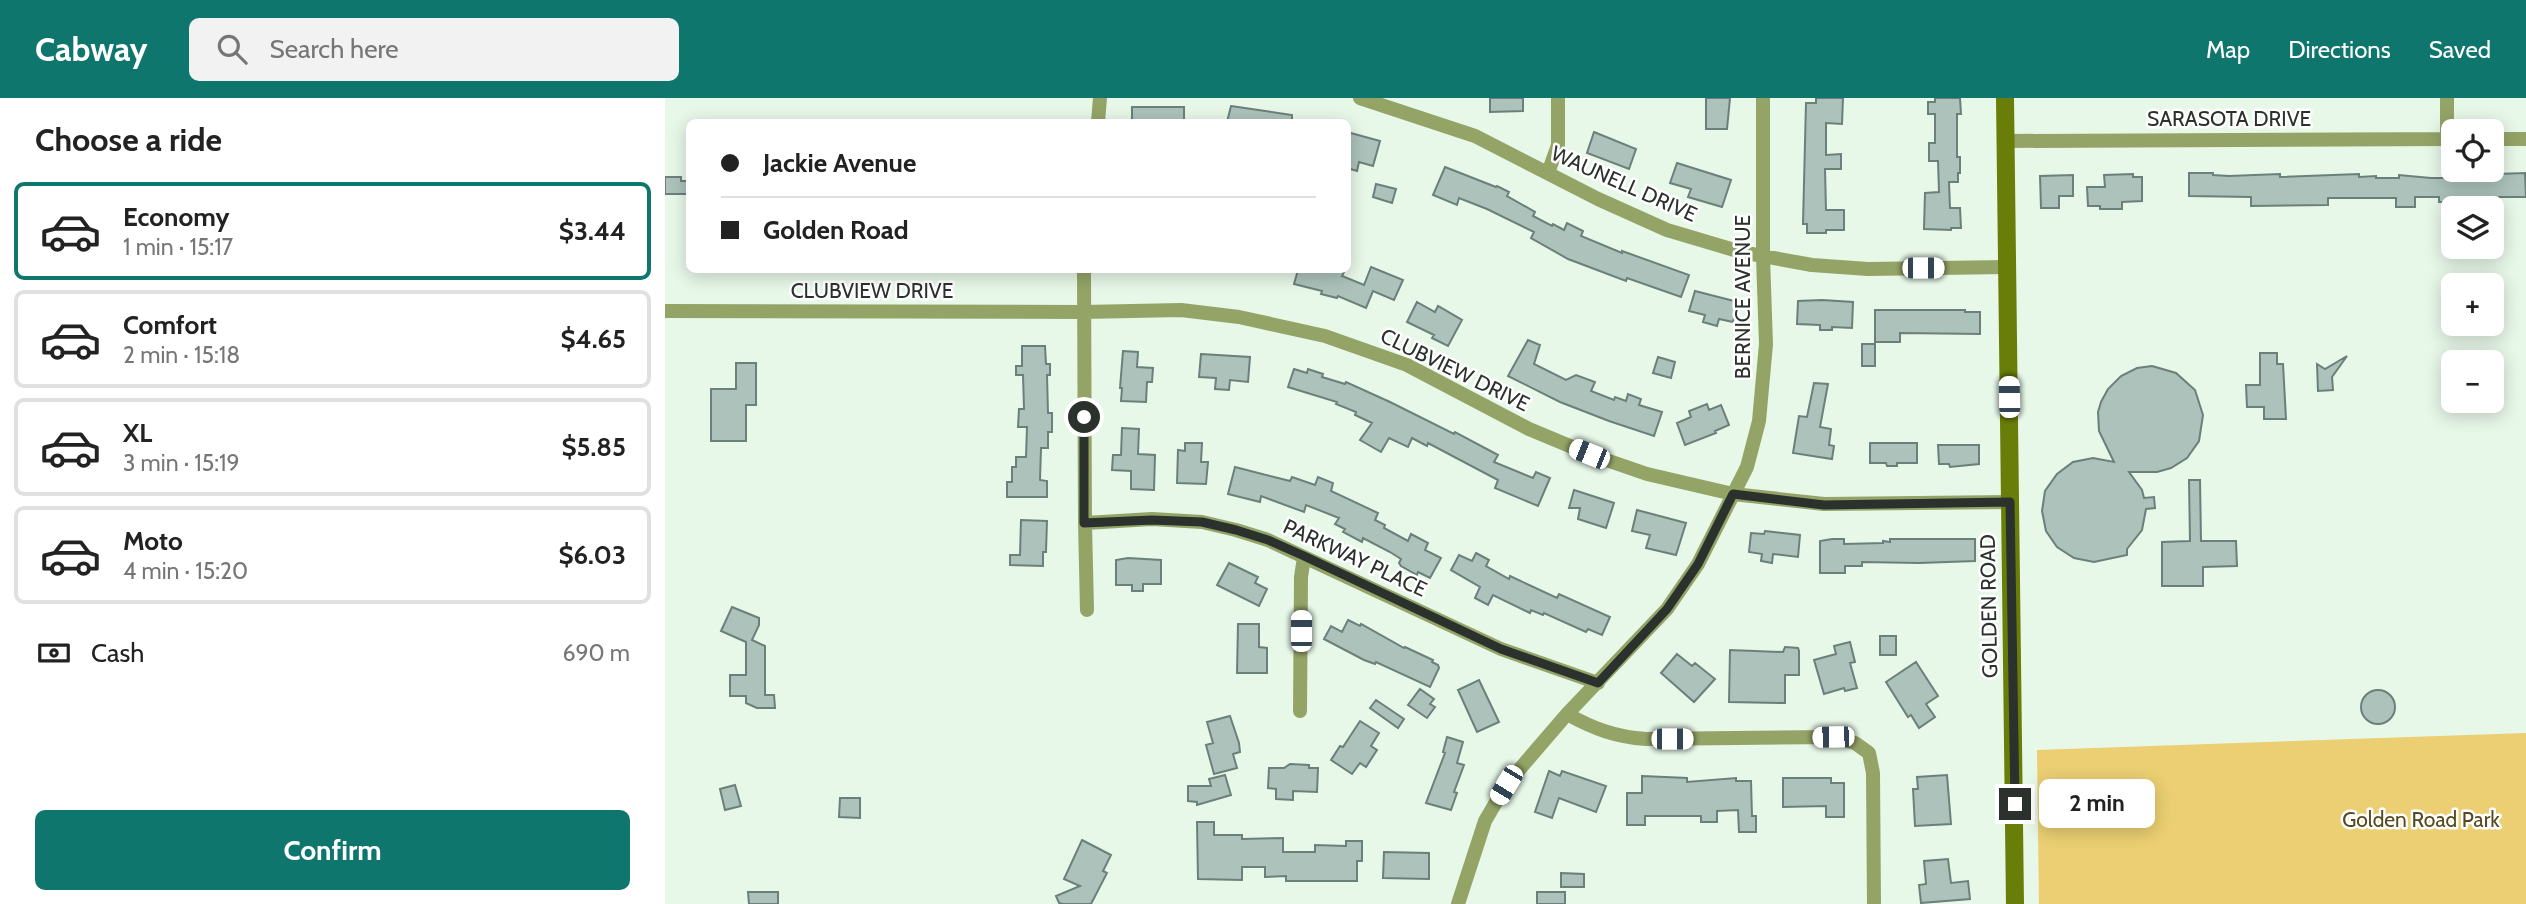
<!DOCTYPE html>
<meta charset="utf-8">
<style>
body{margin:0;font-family:Cabin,sans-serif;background:#f2f2f2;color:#222;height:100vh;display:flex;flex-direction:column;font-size:26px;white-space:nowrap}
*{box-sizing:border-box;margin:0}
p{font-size:23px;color:#767676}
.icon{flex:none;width:38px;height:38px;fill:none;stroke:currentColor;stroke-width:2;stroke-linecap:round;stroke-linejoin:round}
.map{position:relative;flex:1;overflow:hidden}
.details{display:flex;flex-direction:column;background:#fff;width:665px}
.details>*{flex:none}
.banner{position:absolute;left:21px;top:21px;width:665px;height:154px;border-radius:10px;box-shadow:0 4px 18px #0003;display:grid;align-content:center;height:154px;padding:0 35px;background:#fff}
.fabs{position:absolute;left:1776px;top:21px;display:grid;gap:14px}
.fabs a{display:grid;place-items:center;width:63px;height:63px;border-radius:10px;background:#fff;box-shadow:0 4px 18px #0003;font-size:35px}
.end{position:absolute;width:32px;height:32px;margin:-16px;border:9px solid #2b312c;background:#fff;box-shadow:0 0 0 4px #fff}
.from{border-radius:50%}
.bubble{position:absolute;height:49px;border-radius:10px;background:#fff;box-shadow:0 4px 18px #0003;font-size:23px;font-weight:700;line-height:49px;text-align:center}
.car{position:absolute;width:21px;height:42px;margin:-21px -10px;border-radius:9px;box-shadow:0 0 5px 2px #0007;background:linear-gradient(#fff 24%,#345 0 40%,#fff 0 76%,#345 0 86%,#fff 0)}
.banner b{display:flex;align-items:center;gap:24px;height:66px;font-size:26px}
.banner b+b{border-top:2px solid #e0e0e0}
.banner i{width:18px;height:18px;background:#222}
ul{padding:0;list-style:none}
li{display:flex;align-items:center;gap:21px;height:98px;margin:0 14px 10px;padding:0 21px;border:4px solid #e0e0e0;border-radius:10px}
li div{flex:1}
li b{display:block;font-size:26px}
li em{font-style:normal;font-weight:700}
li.on{border-color:#0f766e}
li>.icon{width:63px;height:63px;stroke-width:1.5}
h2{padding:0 35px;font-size:32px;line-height:84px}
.pay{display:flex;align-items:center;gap:18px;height:77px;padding:0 35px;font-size:26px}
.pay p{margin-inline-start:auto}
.cta{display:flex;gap:14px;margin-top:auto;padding:14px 35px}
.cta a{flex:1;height:80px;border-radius:10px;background:#0f766e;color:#fff;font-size:28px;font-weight:700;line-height:80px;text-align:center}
header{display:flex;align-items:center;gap:42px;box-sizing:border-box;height:98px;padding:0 35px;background:#0f766e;color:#fff}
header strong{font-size:33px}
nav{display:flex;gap:38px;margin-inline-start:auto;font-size:24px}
.search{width:490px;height:63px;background:#f2f2f2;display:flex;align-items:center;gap:18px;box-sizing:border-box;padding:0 24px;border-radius:10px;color:#767676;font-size:26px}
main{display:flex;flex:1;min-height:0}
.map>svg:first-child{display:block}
.green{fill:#ebcf72}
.building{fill:#acc2bb;stroke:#6b807a;stroke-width:2}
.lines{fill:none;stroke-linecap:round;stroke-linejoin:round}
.street{stroke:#94a467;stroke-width:14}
.secondary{stroke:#697d09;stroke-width:18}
.route{stroke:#2b312c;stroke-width:9}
.labels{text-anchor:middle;stroke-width:5;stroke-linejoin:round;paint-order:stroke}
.street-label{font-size:21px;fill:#2b312c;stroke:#fff}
.park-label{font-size:21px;fill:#56491d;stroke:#fff}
</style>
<header>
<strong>Cabway</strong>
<div class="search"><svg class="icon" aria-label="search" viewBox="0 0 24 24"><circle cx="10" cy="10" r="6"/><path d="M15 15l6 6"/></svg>Search here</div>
<nav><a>Map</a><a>Directions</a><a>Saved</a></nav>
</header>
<main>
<section class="details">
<h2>Choose a ride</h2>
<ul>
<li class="on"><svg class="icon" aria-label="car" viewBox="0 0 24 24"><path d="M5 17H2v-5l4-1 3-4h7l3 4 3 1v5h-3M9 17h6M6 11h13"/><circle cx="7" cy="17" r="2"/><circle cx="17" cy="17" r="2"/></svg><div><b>Economy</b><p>1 min · 15:17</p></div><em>$3.44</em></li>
<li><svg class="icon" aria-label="car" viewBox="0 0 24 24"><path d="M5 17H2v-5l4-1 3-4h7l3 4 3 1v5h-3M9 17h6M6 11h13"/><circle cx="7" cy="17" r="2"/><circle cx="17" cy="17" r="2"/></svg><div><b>Comfort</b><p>2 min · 15:18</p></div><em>$4.65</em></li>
<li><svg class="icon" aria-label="car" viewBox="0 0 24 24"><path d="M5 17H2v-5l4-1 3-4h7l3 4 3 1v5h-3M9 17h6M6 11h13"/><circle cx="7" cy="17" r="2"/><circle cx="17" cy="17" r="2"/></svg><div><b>XL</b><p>3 min · 15:19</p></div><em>$5.85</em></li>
<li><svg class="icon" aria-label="car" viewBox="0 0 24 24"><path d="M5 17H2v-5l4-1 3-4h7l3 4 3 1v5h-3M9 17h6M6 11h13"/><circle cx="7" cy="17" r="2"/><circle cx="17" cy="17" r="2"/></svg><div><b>Moto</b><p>4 min · 15:20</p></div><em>$6.03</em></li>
</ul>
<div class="pay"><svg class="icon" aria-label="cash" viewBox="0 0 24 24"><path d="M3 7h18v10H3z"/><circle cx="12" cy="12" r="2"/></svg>Cash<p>690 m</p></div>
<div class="cta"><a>Confirm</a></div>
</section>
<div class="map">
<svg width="1861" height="806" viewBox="0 0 1861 806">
<rect width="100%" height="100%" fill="#e7f7e8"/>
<!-- green -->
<path class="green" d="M1861,635V806H1374L1372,652Z"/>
<!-- building -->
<path class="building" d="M825,0H858V13L825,14Z
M1041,0H1065L1062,31H1041Z
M1151,0H1178L1177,26L1161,25V57L1176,56V71H1160L1161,112H1179V132H1161V135H1142V126H1138L1141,5H1151Z
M1270,0H1295L1296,16H1292V59H1295V75H1293V84H1284L1285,110H1295L1296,130H1286V132L1259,131L1260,95L1274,94L1273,63H1264V45H1270V16H1263V4H1270Z
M566,8L627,17V24H562Z
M467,9H519V24H467Z
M682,34L715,43L708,68L694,64L692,73L682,70Z
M929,34L971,51L964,71L922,55Z
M1012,65L1066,82L1057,109L1023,99L1026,91L1005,85Z
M780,69L831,89L832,88L844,94L842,98L870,114L868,118L887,128L888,126L899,132L902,125L918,133L916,138L957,155V153L1024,177L1016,199L962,180L961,183L903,161L866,140L869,134L822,111L794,100L792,107L768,97Z
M1524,75H1548V77L1564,78L1615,76V79L1694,76V79L1711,78V80H1734V77L1766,80H1801V77L1860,75L1861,99H1834V110H1782V104H1774V99H1750V109H1731V100H1663V107L1586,108V99L1524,98Z
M1468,76V79H1477V103L1457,104V111H1435V108H1423L1422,89H1440L1439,77Z
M1408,77V98H1394V110H1376L1375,78Z
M0,79H16V83H24V96H0Z
M711,86L731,91L727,105L708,99Z
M706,169L738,182L729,202L708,193L701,210L673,198L672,200L656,196L657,193L629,186L633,172H670L679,174L677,178L699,187Z
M1030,193L1073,204L1068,224L1054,221L1052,228L1038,224L1040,217L1024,213Z
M1157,202L1188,204L1187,230L1167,229V232H1155V227L1132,226L1133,203Z
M752,204L770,214L773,208L797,222L783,248L767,240L769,237L742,224Z
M1210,212H1300V214H1315V236L1235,235V244H1210Z
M863,242L875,247L869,266L901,282L911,277L930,284L926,293L949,302L950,299L961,303L963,296L976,301L974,307L997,314L989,338L944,323L895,304L843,278Z
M1197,246H1210V268H1197Z
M357,248H380L381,266H385V277H382L383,315H387V334H383V350H376L375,382L382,383V399H342V384H347V369H351V359H361L362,329H353L354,311H359L358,277H351V268H357Z
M458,253L473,254L472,269L488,270L487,284H482L481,304L456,303L457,290H455Z
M1595,255H1612V266H1618L1621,321H1599V309H1582L1581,287H1595Z
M536,256L585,259L583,284L565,282L564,292L550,291L551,280L534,279Z
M1682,258L1667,279L1668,292L1653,293L1652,266L1660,271Z
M993,259L1010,264L1006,280L988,275Z
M71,265H91V307H81V343H46V291H71Z
M1487,268L1511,275L1530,292L1538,317L1534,343L1522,360L1506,370L1492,374H1464L1477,392L1479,400L1489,399L1490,410L1481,411L1477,432L1462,451V457L1429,464L1409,460L1392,449L1381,433L1377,413L1380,393L1392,376L1408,364L1428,360L1449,364L1434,333L1433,314L1436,304L1443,291L1456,278L1472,270Z
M629,271L642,275L643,271L658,276L657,279L680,286L681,284L725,304L789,336L790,334L833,357L829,364L868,380L871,374L885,380L873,408L830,390L833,382L763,345L762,348L747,340L743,349L724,340L716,354L695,342L707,325L690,317L691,314L671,306L672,304L623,289Z
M1149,285L1163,286L1155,329L1166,331L1164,347L1169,348L1167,361L1128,355L1134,318L1142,319Z
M1042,306L1044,312L1056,307L1064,327L1050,333L1051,335L1020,347L1012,325L1026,319L1024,313Z
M457,330L474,331L473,356L490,357L489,392L466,391V373L447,372L448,357H456Z
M520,345H537L536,364H543L541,386L512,385L513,352L520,353Z
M1205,345H1252V365H1232V368H1222L1221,365H1205Z
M1273,347H1314V366L1285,369L1284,366H1274Z
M570,369L625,383L627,379L650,387L653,379L668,385L666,393L713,415L710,422L720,427L719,430L743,443L746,436L763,445L760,452L776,460L765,480L753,474L752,477L736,468L734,465L736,461L725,454L698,440L697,444L678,434L680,431L670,426L674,420L641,407L639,414L596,398L595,404L563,396Z
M1524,382H1535L1536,443H1571L1572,468L1538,469V488H1497V444L1525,443Z
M909,392L949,405L941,430L913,421L915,410H904Z
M972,412L1021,425L1011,457L981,450L985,437L967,433Z
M356,422L382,423L381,454H378V468L345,467V457H355Z
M1100,433L1135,437L1133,459L1108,456L1107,465L1096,463L1097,456L1084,454L1086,435L1099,436Z
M1167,441H1179V446L1218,445V443L1225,444V441H1310V463L1254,465L1197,464V468H1180V475H1155V443Z
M811,455L824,462L821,468L844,481L845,478L892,500L894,496L945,519L937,537L923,531L921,534L879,515L878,517L866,512L865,515L828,497L823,507L810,500L815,489L786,472L794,457L807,463Z
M463,460L496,462V486H478V493H467V487H451V462Z
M564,465L593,479L590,485L602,491L594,508L552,487Z
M67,509L94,520V527L87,542L100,548V597H109L110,610H92L81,605V598H65V577H81V544L56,533Z
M683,522L695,528L696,526L739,550L740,549L768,562L767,564L773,567L774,570L765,589L711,564L710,566L699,562L659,541L666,528L677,534Z
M573,526H594V549L602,550V575H572Z
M1215,538H1231V557H1215Z
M1185,544L1190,564L1185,565L1192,590L1180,593L1179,590L1159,596L1149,562L1171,556L1169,548Z
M1120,549L1133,550L1134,553V577H1120V605L1064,604L1065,552L1118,554Z
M1012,556L1027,568L1030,565L1050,581L1029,604L996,575Z
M1251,564L1273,598L1261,606L1270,619L1254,630L1246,617L1243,619L1221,584Z
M814,582L834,624L812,634L793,592Z
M755,591L769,601L765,606L770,609L762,620L743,607Z
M1696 609a17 17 0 1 1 34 0a17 17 0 1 1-34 0Z
M711,602L739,621L733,630L705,610Z
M565,618L574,645L575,654L568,656L572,670L549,676L541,647L548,645L542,624Z
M695,623L714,635L706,648L712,652L701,669L695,665L687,676L666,662L675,648L678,649Z
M782,639L798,644L792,665L799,667L789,694L792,695L786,712L761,705L780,655L778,654Z
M625,666L644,667V670H653L652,694L628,693V702L611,701V691L603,690L604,670H619Z
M884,673L895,678L897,673L941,688L931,714L894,700L887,720L870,714Z
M560,677L566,697L532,707V704L523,703V688H546L544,681Z
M1282,677L1286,726L1250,728L1248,691H1253L1252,679Z
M977,678L1022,680V684L1071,680V683H1086L1087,718H1091V734H1074L1073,712L1052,713V724H1036V718H980V727H962V695H977Z
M1118,680H1166V685H1179V719H1161V708L1118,709Z
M70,687L76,708L60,712L55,691Z
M175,700H195V720L174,719Z
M532,724H549V737H577V741L618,740V754H650V747L681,748V743H697V763H692V783H621V778L600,779V769H577V782L533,781Z
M417,742L446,757L438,773L442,775L426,806H398L394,805L391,798L415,788L399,781Z
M719,754L764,755V781L718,780Z
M1283,761L1286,785L1303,783L1305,801L1256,805L1254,787L1261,786L1259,763Z
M896,775L919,776V789H896Z
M83,794H113V806H84Z
M872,794H900V806H872Z"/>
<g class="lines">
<!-- street -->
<path class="street" d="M695,0L810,38L933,101L1002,132L1076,154L1147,167L1203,171L1342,169
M1782,0V41
M433,24L435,0
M1827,41H1861
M1340,43L1788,41
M883,75L893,47V0
M419,172L420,425L422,512
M0,213L418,214L516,212L574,219L660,238L742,267L864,331L924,356L982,376L1068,396L1159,406L1345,404
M420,425L487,421L537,424L571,432L603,442L639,459L836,551L933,585
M635,613L636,479L639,459
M902,616C929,631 951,639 981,641L1168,639L1190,645L1204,655L1208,675L1209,806
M793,806L820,723L841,687L902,616L1002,511L1033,466L1082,369L1094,323L1101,246L1098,159V0"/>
<!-- secondary -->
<path class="secondary" d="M1340,0L1350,806"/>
</g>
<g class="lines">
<!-- route -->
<path class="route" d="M419,319V425L487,422L537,424L571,432L603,442L639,458L836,551L933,585L1002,511L1033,466L1068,396L1159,407L1345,404L1350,706"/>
</g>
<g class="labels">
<!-- street labels -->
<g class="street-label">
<text x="1564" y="28">SARASOTA DRIVE</text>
<text transform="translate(959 86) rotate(24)" y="7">WAUNELL DRIVE</text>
<text x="207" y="200">CLUBVIEW DRIVE</text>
<text transform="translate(1078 199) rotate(-90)" y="7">BERNICE AVENUE</text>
<text transform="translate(790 272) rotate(26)" y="7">CLUBVIEW DRIVE</text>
<text transform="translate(690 460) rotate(25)" y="7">PARKWAY PLACE</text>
<text transform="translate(1324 508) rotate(-91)" y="7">GOLDEN ROAD</text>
</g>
<!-- park labels -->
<g class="park-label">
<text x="1756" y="729">Golden Road Park</text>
</g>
</g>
</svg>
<div class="fabs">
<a><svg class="icon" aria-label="locate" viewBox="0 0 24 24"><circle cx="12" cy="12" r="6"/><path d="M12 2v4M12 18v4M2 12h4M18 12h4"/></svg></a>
<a><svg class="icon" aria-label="layers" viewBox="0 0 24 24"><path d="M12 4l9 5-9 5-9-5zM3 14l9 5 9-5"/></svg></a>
<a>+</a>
<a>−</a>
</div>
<i class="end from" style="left:419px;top:319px"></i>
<i class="end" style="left:1350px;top:706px"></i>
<div class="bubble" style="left:1374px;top:681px;width:116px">2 min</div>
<i class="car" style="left:1258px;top:170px;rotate:90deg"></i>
<i class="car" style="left:1344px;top:299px;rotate:359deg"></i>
<i class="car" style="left:924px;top:356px;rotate:292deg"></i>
<i class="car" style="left:636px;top:533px;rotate:0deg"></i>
<i class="car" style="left:1168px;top:639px;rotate:269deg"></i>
<i class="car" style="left:1007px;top:641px;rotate:90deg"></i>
<i class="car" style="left:841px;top:687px;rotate:211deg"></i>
<div class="banner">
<b><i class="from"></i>Jackie Avenue</b>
<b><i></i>Golden Road</b>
</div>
</div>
</main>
